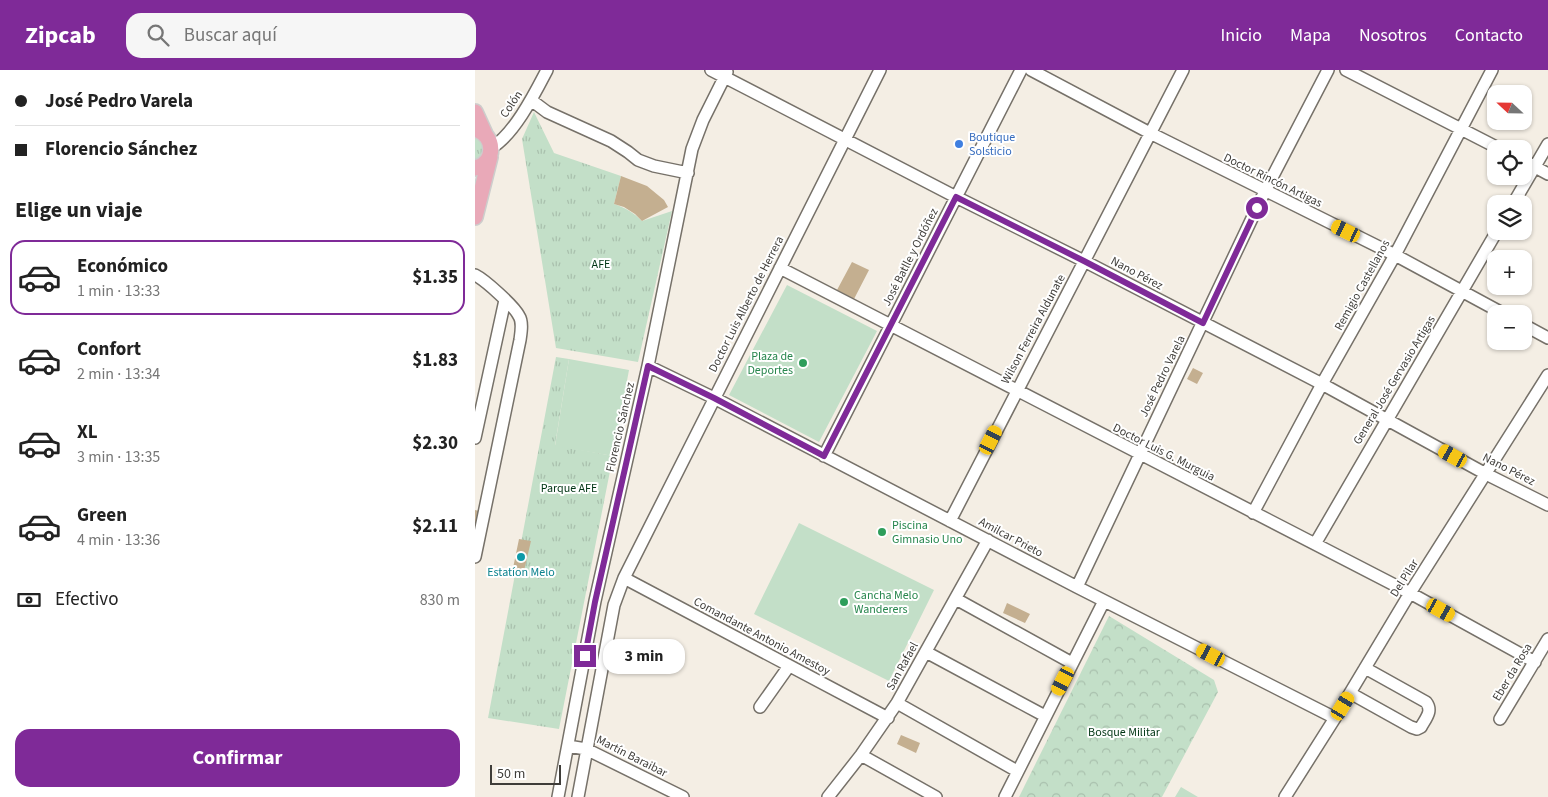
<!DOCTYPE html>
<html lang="es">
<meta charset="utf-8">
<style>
body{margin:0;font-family:"Source Sans 3",sans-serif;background:#f6f6f6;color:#222;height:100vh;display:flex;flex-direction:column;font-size:19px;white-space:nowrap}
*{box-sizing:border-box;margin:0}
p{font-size:16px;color:#767676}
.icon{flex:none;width:28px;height:28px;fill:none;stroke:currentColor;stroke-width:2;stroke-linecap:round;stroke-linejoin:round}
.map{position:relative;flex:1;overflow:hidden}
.side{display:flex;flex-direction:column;background:#fff;width:475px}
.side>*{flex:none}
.banner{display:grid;align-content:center;height:110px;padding:0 15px;background:#fff}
.needle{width:32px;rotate:292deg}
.tools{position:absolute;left:1012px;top:15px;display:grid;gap:10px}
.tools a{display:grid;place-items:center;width:45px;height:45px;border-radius:10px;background:#fff;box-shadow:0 1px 4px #0004;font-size:25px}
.scale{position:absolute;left:15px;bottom:12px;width:71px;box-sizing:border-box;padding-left:5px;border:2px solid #3f3d39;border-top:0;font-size:14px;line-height:18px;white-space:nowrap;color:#3f3d39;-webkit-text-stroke:4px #fff;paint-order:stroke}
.end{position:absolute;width:22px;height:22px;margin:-11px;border:6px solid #7f2a98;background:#fff;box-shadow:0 0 0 2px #fff}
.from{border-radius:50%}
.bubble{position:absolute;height:35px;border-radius:15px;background:#fff;box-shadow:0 1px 4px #0004;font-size:16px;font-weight:700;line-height:35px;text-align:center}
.car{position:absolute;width:15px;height:30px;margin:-15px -8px;border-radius:6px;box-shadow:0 0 4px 1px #0007;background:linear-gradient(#f5c518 24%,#345 0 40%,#f5c518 0 76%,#345 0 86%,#f5c518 0)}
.banner b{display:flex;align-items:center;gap:18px;height:48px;font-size:19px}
.banner b+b{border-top:1px solid #e0e0e0}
.banner i{width:12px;height:12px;background:#222}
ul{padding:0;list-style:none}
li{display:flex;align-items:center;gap:15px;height:75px;margin:0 10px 8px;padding:0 5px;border:2px solid transparent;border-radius:15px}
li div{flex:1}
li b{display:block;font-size:19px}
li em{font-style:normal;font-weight:700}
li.current{border-color:#7f2a98}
li>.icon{width:45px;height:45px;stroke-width:1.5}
h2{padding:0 15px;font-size:22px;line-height:60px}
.pay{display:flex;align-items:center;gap:12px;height:55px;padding:0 15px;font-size:19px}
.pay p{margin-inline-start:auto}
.button{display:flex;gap:10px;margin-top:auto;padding:10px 15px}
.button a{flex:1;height:58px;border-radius:15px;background:#7f2a98;color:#fff;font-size:20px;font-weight:700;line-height:58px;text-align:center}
header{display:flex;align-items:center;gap:30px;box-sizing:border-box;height:70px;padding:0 25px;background:#7f2a98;color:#fff}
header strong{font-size:24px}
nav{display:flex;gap:28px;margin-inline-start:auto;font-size:18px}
.search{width:350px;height:45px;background:#f6f6f6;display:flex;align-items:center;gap:12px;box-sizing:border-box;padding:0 18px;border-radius:15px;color:#767676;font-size:19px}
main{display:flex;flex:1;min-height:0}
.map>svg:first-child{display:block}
.grass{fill:url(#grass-tufts)}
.forest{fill:url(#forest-crowns)}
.garden{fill:#c3dfc8}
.building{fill:#c4af90}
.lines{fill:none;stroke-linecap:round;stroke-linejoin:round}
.minor-casing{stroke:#767169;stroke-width:14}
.major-casing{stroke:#cdcdcc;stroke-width:18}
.minor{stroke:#fff;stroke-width:11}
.major{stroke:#e9a9b8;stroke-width:15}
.route{stroke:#7f2a98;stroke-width:6}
.shop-dot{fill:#3f7fe0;stroke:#fff;stroke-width:2}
.leisure-dot{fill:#2e9e5b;stroke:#fff;stroke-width:2}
.culture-dot{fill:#0f9aa8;stroke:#fff;stroke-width:2}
.labels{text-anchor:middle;stroke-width:4;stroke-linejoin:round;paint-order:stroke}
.street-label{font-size:12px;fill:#3f3d39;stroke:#fff}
.shop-label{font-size:12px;fill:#366cbe;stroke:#fff;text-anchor:start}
.park-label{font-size:12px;fill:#003514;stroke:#fff}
.leisure-label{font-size:12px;fill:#27864d;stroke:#fff;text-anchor:start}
.culture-label{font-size:12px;fill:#0d838f;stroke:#fff}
</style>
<header>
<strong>Zipcab</strong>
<div class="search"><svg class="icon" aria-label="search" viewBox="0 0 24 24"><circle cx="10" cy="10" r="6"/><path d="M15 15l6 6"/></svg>Buscar aquí</div>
<nav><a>Inicio</a><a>Mapa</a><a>Nosotros</a><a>Contacto</a></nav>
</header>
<main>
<section class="side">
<div class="banner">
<b><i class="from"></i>José Pedro Varela</b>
<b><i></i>Florencio Sánchez</b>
</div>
<h2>Elige un viaje</h2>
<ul>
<li class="current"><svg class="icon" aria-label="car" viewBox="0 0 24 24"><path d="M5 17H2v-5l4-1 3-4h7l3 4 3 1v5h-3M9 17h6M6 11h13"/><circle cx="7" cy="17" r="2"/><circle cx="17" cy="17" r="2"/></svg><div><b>Económico</b><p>1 min · 13:33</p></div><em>$1.35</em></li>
<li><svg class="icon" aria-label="car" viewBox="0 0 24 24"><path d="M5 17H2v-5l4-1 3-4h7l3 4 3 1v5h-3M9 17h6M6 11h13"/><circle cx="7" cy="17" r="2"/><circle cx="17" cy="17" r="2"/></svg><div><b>Confort</b><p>2 min · 13:34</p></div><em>$1.83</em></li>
<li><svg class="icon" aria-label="car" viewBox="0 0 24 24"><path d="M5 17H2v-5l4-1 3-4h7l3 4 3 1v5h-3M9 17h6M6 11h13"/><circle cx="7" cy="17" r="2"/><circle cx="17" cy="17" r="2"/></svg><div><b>XL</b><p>3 min · 13:35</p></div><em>$2.30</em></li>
<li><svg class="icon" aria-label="car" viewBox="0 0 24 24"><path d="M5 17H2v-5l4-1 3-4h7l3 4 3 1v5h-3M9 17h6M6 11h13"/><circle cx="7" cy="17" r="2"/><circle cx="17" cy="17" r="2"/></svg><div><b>Green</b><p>4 min · 13:36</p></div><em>$2.11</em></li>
</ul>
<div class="pay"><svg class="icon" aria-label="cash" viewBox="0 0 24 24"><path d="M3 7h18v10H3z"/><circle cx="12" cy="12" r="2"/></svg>Efectivo<p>830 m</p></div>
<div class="button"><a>Confirmar</a></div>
</section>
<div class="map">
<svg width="1073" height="727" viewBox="0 0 1073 727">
<defs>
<pattern id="grass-tufts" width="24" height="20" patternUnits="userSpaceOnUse" patternTransform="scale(1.25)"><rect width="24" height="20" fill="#c3dfc8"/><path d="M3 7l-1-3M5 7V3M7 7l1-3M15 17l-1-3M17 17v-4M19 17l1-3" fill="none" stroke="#a9c0ad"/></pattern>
<pattern id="forest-crowns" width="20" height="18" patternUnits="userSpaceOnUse" patternTransform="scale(1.25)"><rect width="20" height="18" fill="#c3dfc8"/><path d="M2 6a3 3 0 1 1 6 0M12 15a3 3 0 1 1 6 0" fill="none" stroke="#a9c0ad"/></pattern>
</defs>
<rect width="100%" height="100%" fill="#f4eee4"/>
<!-- grass -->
<path class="grass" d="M59,42L79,83L146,106L139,134C151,138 159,143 167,151L197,141L163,292L81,278L47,69Z
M0,63L12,78L0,94Z
M81,287L94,289L80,375L138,386L84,659L13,648Z"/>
<!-- forest -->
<path class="forest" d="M634,546L739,610L743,622L687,727H544Z"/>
<!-- garden -->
<path class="garden" d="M312,215L402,261L344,372L254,325Z
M94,289L154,300L138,386L80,376Z
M324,453L459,520L414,611L279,544Z
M706,717L723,727H700Z"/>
<!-- building -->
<path class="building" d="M146,106L172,116L189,130L193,137L167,151L160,144L149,137L139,134Z
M377,192L394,200L379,229L362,220Z
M718,298L728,303L722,314L712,309Z
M0,440L4,441L1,455H0Z
M44,469L56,471L48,505L37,503Z
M532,533L555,544L550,553L528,543Z
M426,665L445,673L441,683L422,674Z"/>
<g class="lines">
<defs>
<path id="minor" d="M236,0L481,127L609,191L847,314L1011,404L1073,435
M556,0L675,63L920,185L1029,244
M871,0L1025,79
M56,30L72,42L136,71L153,82L163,90L179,96L213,103
M16,78C39,65 60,23 72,0
M1049,91L1073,104
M1038,134L1073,74
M305,198L935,523L1060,592
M0,205C10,210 39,236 44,246C48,252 46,263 45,270L0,487
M1049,255L1073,268
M173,296L239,328L602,517L860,648
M0,368L30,230
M349,386L546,0
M778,443L847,314L920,185L1017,0
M475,451L708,0
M840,474L1022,161
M149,508L413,648
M602,517L790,121L853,0
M481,529L597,593
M451,582L570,646
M875,623L936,657L942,659L946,657C951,648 958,641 951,632L890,598
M422,633L542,701
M285,637L314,596
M1025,649L1073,569
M93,676L111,679L208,727
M386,685L461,727
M83,727L120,531L173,296L217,79L228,50L252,2
M103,727L139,535L149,508L405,0
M353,727L386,685L422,633L513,470
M530,727L629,531
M810,727L860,648L935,523L1073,305"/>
<path id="major" d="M0,42L10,64
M0,59C21,65 21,93 0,98
M0,147L15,87"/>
</defs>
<!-- minor casing -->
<use href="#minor" class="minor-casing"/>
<!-- major casing -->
<use href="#major" class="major-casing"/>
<!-- minor -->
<use href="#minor" class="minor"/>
<!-- major -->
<use href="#major" class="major"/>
</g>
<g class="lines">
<!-- route -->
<path class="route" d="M110,586L120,532L173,296L239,328L349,386L481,127L609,191L728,253L782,138"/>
</g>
<!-- markers -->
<circle class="shop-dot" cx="484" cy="74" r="5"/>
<g class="leisure-dot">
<circle cx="328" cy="293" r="5"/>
<circle cx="407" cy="462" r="5"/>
<circle cx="369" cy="532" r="5"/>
</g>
<circle class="culture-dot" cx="46" cy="487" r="5"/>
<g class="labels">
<!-- street labels -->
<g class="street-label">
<text transform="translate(36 34) rotate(-56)" y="4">Colón</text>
<text transform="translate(798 110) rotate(26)" y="4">Doctor Rincón Artigas</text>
<text transform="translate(435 187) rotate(-63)" y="4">José Batlle y Ordóñez</text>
<text transform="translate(662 203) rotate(28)" y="4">Nano Pérez</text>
<text transform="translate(887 215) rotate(-61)" y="4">Remigio Castellanos</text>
<text transform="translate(271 234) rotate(-63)" y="4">Doctor Luis Alberto de Herrera</text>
<text transform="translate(558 259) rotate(-62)" y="4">Wilson Ferreira Aldunate</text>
<text transform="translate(687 306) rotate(-64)" y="4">José Pedro Varela</text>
<text transform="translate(919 310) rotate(-59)" y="4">General José Gervasio Artigas</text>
<text transform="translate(145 357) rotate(-77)" y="4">Florencio Sánchez</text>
<text transform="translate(689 382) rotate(27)" y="4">Doctor Luis G. Murguia</text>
<text transform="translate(1034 399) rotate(27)" y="4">Nano Pérez</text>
<text transform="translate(536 467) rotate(28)" y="4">Amilcar Prieto</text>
<text transform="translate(929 508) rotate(-58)" y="4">Del Pilar</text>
<text transform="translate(287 566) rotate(28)" y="4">Comandante Antonio Amestoy</text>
<text transform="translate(427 596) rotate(-61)" y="4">San Rafael</text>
<text transform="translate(1037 602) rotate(-59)" y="4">Eber da Rosa</text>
<text transform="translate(157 686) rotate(27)" y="4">Martín Baraibar</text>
</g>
<!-- shop labels -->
<g class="shop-label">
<text x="494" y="71">Boutique<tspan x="494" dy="14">Solsticio</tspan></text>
</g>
<!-- park labels -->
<g class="park-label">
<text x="126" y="198">AFE</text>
<text x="94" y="422">Parque AFE</text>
<text x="649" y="666">Bosque Militar</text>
</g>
<!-- leisure labels -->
<g class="leisure-label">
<text x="318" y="290" text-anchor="end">Plaza de<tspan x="318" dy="14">Deportes</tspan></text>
<text x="417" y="459">Piscina<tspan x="417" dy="14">Gimnasio Uno</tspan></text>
<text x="379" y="529">Cancha Melo<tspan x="379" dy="14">Wanderers</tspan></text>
</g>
<!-- culture labels -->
<g class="culture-label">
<text x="46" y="506">Estatíon Melo</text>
</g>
</g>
</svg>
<div class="tools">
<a><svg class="needle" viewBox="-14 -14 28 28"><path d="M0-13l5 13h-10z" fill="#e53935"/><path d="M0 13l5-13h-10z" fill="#767676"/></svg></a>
<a><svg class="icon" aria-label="locate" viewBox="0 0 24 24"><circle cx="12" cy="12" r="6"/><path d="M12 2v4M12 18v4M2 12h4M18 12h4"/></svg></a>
<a><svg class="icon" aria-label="layers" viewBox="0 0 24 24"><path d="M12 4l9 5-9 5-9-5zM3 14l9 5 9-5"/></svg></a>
<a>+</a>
<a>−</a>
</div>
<div class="scale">50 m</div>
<i class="end from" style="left:782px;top:138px"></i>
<i class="end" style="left:110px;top:586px"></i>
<div class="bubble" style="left:128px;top:569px;width:82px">3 min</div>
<i class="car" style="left:871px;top:161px;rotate:296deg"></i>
<i class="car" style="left:516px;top:370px;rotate:27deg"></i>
<i class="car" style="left:978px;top:386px;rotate:299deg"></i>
<i class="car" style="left:966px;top:540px;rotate:119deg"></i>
<i class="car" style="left:736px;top:585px;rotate:297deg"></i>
<i class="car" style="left:588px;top:611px;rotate:207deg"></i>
<i class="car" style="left:868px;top:636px;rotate:31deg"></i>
</div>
</main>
